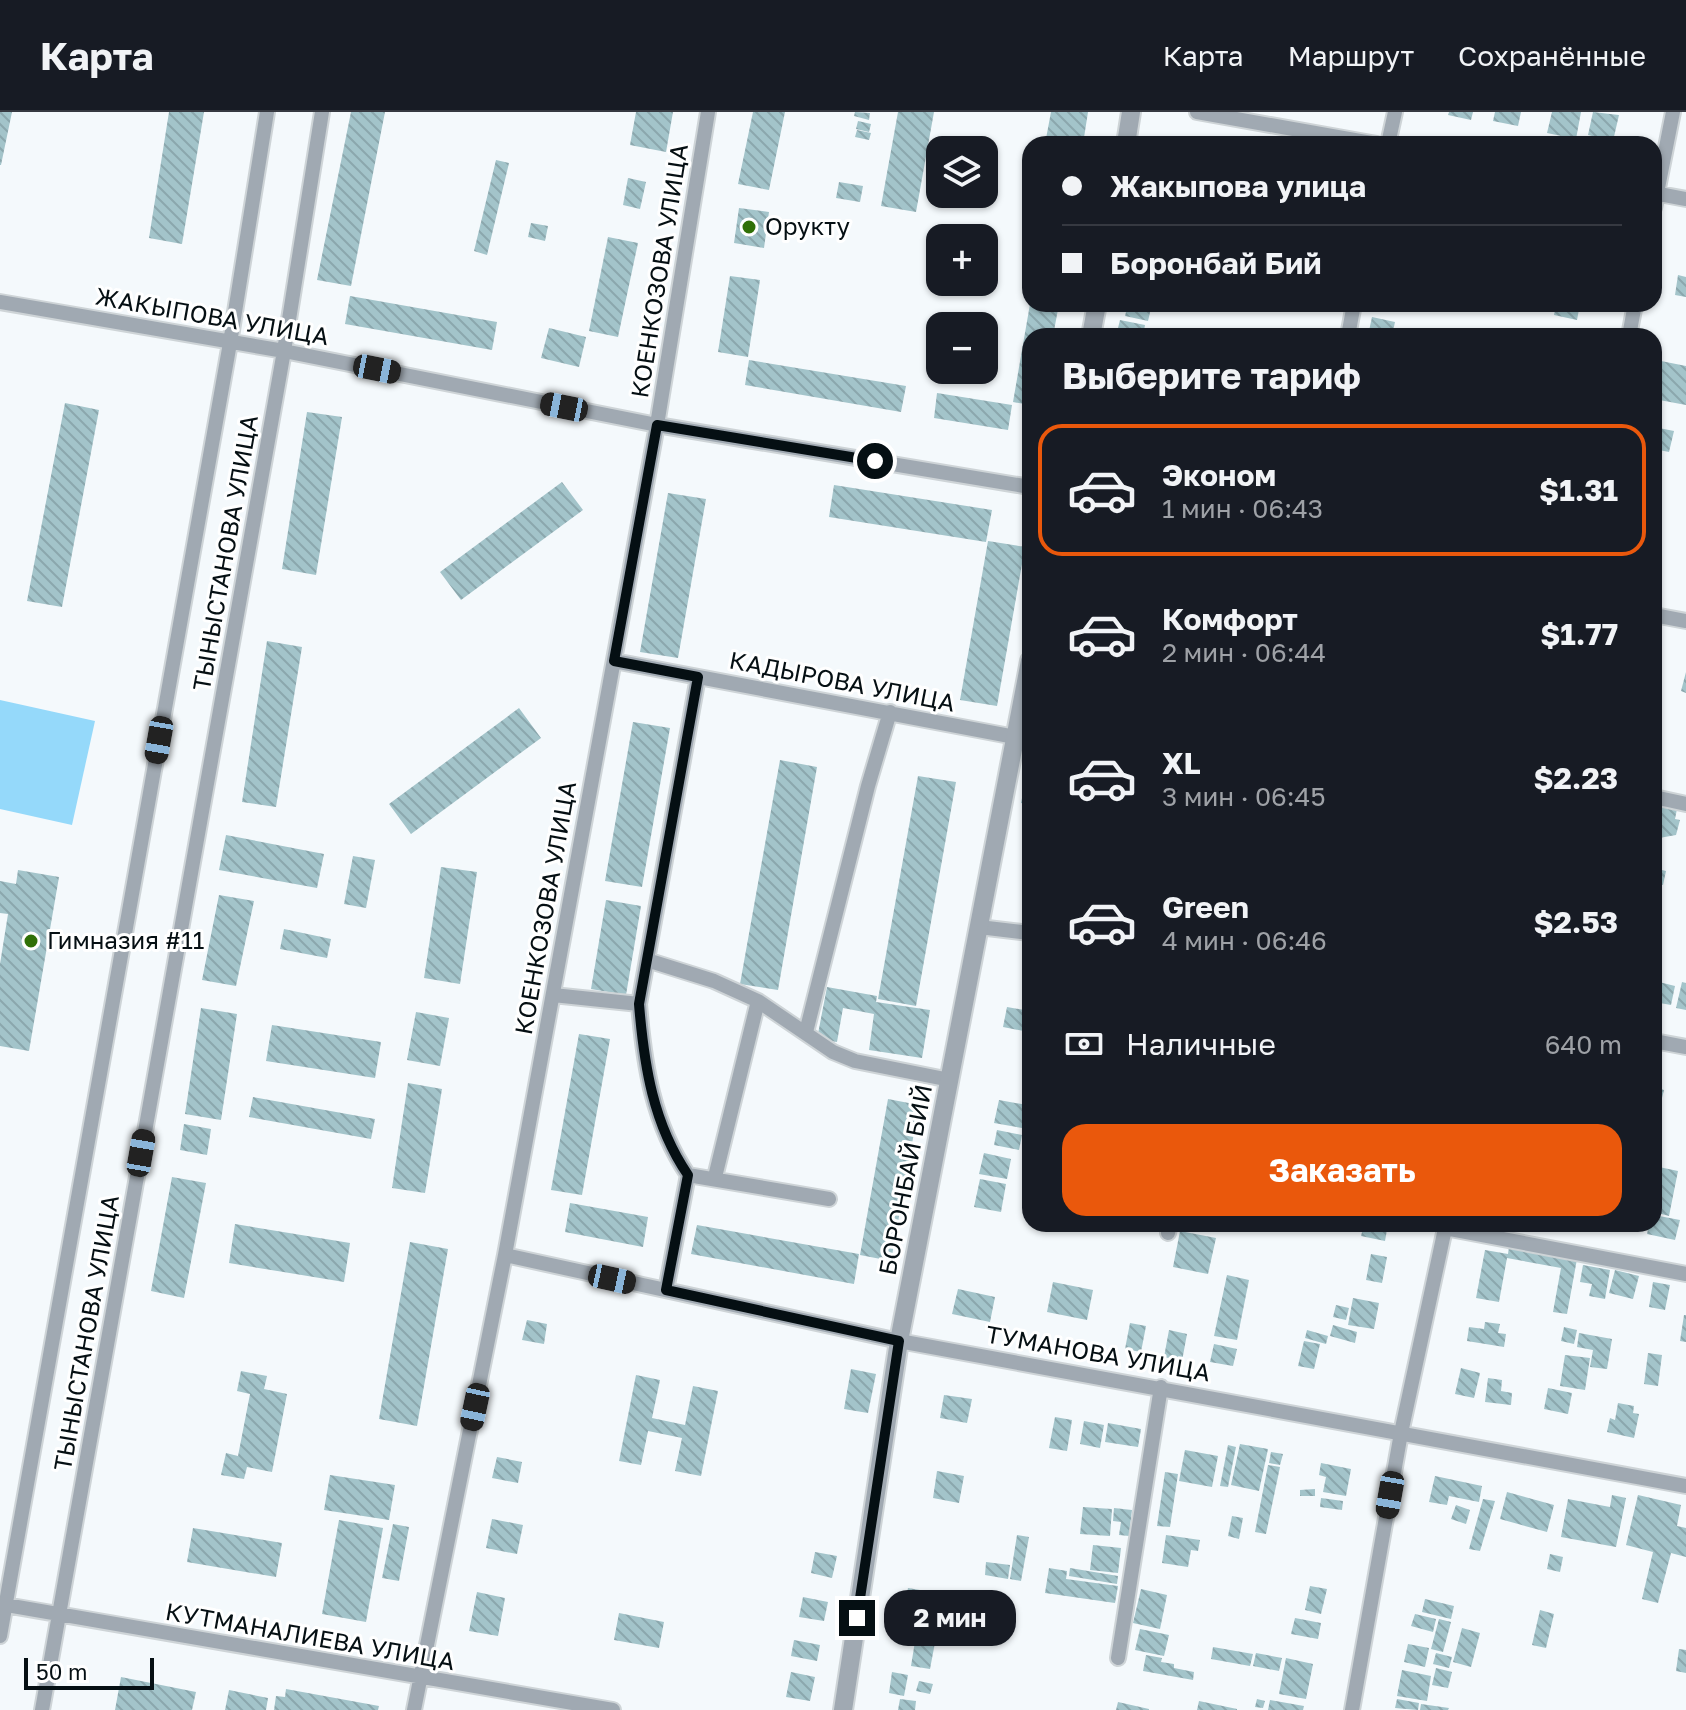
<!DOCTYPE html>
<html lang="ru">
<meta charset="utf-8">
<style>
body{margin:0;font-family:"Golos Text",sans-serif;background:#20242c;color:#f1f3f6;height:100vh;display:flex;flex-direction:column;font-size:30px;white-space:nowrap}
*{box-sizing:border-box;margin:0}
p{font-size:26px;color:#9ea1a6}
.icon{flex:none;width:44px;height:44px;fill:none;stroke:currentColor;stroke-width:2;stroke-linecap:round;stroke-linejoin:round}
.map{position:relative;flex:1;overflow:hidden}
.details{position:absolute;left:1022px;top:216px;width:640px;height:904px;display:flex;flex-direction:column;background:#171b24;border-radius:24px;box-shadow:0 2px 6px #0004}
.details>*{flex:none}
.guide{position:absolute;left:1022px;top:24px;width:640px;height:176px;border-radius:24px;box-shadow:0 2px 6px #0004;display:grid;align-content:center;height:176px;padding:0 40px;background:#171b24}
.controls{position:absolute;left:926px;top:24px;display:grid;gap:16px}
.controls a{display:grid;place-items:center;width:72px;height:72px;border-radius:16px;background:#171b24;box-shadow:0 2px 6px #0004;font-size:40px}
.scale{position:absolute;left:24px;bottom:20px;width:130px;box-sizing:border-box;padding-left:8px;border:4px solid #050f13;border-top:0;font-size:22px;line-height:28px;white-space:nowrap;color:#050f13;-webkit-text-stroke:6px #fff;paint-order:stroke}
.end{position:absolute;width:36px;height:36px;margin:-18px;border:10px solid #050f13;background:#fff;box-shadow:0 0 0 4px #fff}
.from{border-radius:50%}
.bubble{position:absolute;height:56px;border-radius:24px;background:#171b24;box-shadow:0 2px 6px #0004;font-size:26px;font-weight:700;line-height:56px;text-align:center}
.car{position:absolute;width:24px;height:48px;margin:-24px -12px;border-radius:10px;box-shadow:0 0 6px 2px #0007;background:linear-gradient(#222 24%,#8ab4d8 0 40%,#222 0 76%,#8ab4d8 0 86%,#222 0)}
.guide b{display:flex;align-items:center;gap:28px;height:76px;font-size:30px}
.guide b+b{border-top:2px solid #363941}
.guide i{width:20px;height:20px;background:#f1f3f6}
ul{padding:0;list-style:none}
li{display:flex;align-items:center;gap:24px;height:132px;margin:0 16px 12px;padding:0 24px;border:4px solid transparent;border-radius:24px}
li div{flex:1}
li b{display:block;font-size:30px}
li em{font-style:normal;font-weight:700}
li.on{border-color:#ea580c}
li>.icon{width:72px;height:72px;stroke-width:1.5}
h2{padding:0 40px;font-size:36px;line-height:96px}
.pay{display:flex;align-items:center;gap:20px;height:88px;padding:0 40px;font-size:30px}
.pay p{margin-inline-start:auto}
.cta{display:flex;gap:16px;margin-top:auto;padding:16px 40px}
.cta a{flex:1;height:92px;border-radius:24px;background:#ea580c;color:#fff;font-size:32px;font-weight:700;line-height:92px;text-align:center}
header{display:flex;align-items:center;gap:48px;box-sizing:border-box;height:112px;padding:0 40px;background:#171b24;border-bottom:2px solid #363941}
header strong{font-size:38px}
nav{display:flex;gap:44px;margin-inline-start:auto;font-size:28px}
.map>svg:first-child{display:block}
.pitch{fill:#95d9fa}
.building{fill:url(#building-back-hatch)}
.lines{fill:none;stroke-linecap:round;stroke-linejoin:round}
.minor-casing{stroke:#ced4d7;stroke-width:18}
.tertiary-casing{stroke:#ced4d7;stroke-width:22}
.minor{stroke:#a0a9b2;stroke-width:14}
.tertiary{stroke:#a0a9b2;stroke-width:18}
.route{stroke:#050f13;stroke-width:10}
.poi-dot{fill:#307007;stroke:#fff;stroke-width:3}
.labels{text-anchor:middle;stroke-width:6;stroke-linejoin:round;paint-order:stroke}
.poi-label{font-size:24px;fill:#050f13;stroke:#fff;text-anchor:start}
.street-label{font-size:24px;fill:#050f13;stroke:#fff}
</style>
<header>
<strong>Карта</strong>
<nav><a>Карта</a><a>Маршрут</a><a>Сохранённые</a></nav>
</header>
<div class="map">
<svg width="1686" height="1598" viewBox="0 0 1686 1598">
<defs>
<pattern id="building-back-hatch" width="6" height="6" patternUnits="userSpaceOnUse" patternTransform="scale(2)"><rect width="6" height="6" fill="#a3c4ca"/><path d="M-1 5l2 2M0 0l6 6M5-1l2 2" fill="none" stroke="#8ba7ad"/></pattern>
</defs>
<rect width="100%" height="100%" fill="#f4f9fc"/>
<!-- pitch -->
<path class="pitch" d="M0,588L95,609L72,713L0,697Z"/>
<!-- building -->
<path class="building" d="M0,0H12L1,53H0Z
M169,0H204L182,132L149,126Z
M351,0H385L351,174L317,168Z
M636,0H673L666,40L630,33Z
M753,0H785L769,78L738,72Z
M855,0L870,1L869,8L854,4Z
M898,0H934L916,100L881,94Z
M1051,0H1088L1083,32H1045Z
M1449,0H1473L1471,8L1448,3Z
M1495,0H1521L1518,14L1493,9Z
M1552,0H1581L1576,27L1547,21Z
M1593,0L1619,3L1613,29L1588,23Z
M858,9L871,12L869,20L856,17Z
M857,18L871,21L869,28L855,25Z
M496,48L509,51L487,143L474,139Z
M628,66L646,70L640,97L623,93Z
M839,70L863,74L860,90L836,86Z
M739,96L769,100L764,136L734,131Z
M531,111L548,114L545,129L528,125Z
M608,125L638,131L618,225L589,219Z
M1678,163L1686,165V185L1675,183Z
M730,164L760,168L748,245L718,240Z
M350,184L497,210L492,238L345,212Z
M1030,192H1059L1053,224H1030V293L1013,290Z
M1128,192H1152L1148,209L1125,204Z
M1556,192H1580L1577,208L1554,203Z
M1372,205L1395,210L1392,224L1369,219Z
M1120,208L1145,213L1143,224H1116Z
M549,216L586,225L579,255L541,246Z
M1314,217L1333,220V224H1313Z
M749,248L906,274L901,300L745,273Z
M1661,249L1686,254V293L1654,287Z
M937,281L1012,293L1008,318L934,306Z
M65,291L99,298L62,495L27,489Z
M307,300L342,305L316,463L282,457Z
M1654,315L1674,319L1669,340L1654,337Z
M562,370L583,398L461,488L440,460Z
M834,373L992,398L986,430L829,405Z
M668,381L706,387L678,546L640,540Z
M988,429L1025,435L997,594L960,588Z
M267,529L302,535L276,695L242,690Z
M1686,560V581L1681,579Z
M519,596L541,626L411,722L389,692Z
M633,610L670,616L642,775L605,769Z
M780,648L817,655L778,878L740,872Z
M1029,653H1030V693L1021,691Z
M918,664L956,670L916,894L878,887Z
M1654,694L1677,697L1675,707L1680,708L1676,723L1659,726L1655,741Z
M226,723L324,742L317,776L219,758Z
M353,744L375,748L366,796L344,792Z
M441,755L477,760L460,872L424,866Z
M1654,756L1666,759L1663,773L1654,771Z
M18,758L59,765L29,939L0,934V852L8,802L0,801V769L16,772Z
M219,783L254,789L236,874L202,868Z
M606,788L641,794L626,883L591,877Z
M284,817L331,827L327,846L280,837Z
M1659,870L1675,874L1671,893L1654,890Z
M1682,870L1686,871V898L1676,896Z
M827,875L877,884L876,890L930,898L922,946L869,938L874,902L843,896L837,930L817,927Z
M1007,895L1030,899L1029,920L1003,915Z
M201,896L237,902L221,1008L185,1002Z
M416,900L449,906L440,954L407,948Z
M272,913L381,930L375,966L266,949Z
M579,922L610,927L582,1083L551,1078Z
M408,971L442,977L425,1081L392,1076Z
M1654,975L1664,978L1658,1002L1654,1001Z
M253,985L375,1007L371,1027L249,1005Z
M888,987L919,993L891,1149L860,1143Z
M999,988L1027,993L1022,1016L994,1011Z
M184,1012L211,1017L207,1043L180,1038Z
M997,1018L1022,1023L1019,1038L994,1033Z
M984,1041L1011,1047L1007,1067L979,1062Z
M1659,1055L1678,1059L1669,1104L1654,1100Z
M172,1065L206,1071L184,1186L151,1179Z
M980,1067L1006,1072L1001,1100L974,1095Z
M570,1091L648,1105L643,1135L565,1120Z
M1654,1103L1680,1108L1675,1128L1647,1122L1649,1112H1654Z
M235,1112L350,1131L344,1170L229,1151Z
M1104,1112H1133L1131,1119Z
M1364,1112H1388L1385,1129L1361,1124Z
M1577,1112H1598L1597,1118Z
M697,1113L859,1142L854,1172L691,1142Z
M1180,1119L1216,1126L1208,1162L1173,1155Z
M410,1130L448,1137L417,1314L379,1307Z
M1509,1134L1577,1147L1567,1202L1553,1200L1561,1156L1507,1146L1499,1190L1476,1186L1485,1138L1508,1142Z
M1371,1142L1387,1145L1382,1171L1366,1168Z
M1583,1153L1610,1158L1605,1187L1589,1184L1592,1172L1580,1170Z
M1615,1158L1639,1164L1633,1187L1609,1181Z
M1227,1163L1249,1168L1237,1228L1214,1224Z
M1053,1170L1093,1178L1087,1208L1047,1200Z
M1653,1170L1670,1173L1665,1198L1649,1195Z
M958,1177L995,1185L990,1210L952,1202Z
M1353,1186L1379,1191L1374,1217L1348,1213Z
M1336,1193L1349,1196L1346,1208L1333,1205Z
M1684,1203H1686V1230L1680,1229Z
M527,1208L547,1212L544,1232L522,1228Z
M1485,1210L1500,1212L1498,1221L1506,1222L1504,1235L1467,1229L1469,1215L1484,1217Z
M1130,1211L1146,1214L1141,1240L1125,1237Z
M1333,1213L1357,1220L1355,1231L1330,1224Z
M1564,1215L1577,1218L1574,1232L1561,1229Z
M1169,1218L1187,1222L1182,1249L1164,1245Z
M1307,1218L1328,1224L1326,1232L1305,1226Z
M1579,1221L1612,1227L1607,1257L1590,1255L1593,1238L1577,1235Z
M1304,1229L1320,1232L1314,1257L1298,1254Z
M1214,1232L1237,1237L1233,1254L1210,1250Z
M1648,1241L1662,1243L1658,1274L1644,1272Z
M1565,1243L1590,1246L1585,1278L1560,1274Z
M1461,1256L1480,1261L1474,1286L1455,1282Z
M851,1257L876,1262L868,1301L844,1297Z
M241,1259L267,1264L264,1277L287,1282L272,1360L247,1355L244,1367L221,1363L226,1341L238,1344L250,1282L237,1279Z
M636,1263L660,1268L652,1306L685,1313L693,1274L718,1279L701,1364L675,1359L682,1326L648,1319L641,1353L619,1349Z
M1488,1266L1502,1268L1501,1279L1512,1281L1511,1293L1485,1290Z
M1548,1276L1572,1281L1568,1302L1544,1297Z
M944,1283L972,1287L967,1311L940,1306Z
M1618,1291L1634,1294L1633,1301L1639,1302L1634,1326L1607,1320L1610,1306L1615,1308Z
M1055,1305L1072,1308L1067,1339L1049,1336Z
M1084,1309L1104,1313L1100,1336L1080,1332Z
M1108,1311L1141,1317L1138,1335L1105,1330Z
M1240,1332L1268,1337L1259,1379L1231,1373Z
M1228,1333L1236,1335L1228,1375L1220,1374Z
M1185,1338L1218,1344L1212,1375L1179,1369Z
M1271,1340L1283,1342L1280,1353L1269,1351Z
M497,1345L522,1350L518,1371L492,1366Z
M1321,1351L1351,1357L1346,1384L1323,1380L1326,1365L1319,1363Z
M1268,1353L1280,1355L1266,1422L1255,1420Z
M937,1359L964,1364L959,1391L933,1386Z
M1165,1360L1178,1362L1170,1415L1157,1414Z
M330,1363L395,1373L389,1408L324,1398Z
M1435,1364L1482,1374L1479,1390L1449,1384L1447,1393L1429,1390Z
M1315,1377V1384H1300V1378Z
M1507,1380L1554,1393L1547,1420L1500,1407Z
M1612,1383L1626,1386L1616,1435L1561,1425L1568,1387L1610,1395Z
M1638,1383L1681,1393L1677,1414L1686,1416V1445L1671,1441L1658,1491L1642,1487L1653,1440L1626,1433Z
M1321,1386L1343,1389L1342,1398L1320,1395Z
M1483,1387L1495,1389L1480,1439L1469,1437Z
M1456,1393L1470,1398L1466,1412L1451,1407Z
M1083,1395L1112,1397L1110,1424L1080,1422Z
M1114,1396L1132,1398L1129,1424L1119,1423L1121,1410L1113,1409Z
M1232,1404L1243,1406L1239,1427L1228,1424Z
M492,1407L523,1413L517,1442L486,1436Z
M339,1408L383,1416L366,1510L322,1502Z
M393,1412L409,1415L399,1469L382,1466Z
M193,1416L282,1431L276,1465L187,1450Z
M1017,1423L1029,1425L1021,1469L1010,1467Z
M1166,1423L1200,1428L1198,1439L1191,1438L1188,1455L1162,1451Z
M1093,1433L1121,1436L1118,1461L1090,1458Z
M815,1440L837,1444L832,1466L811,1461Z
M1550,1442L1563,1445L1560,1460L1547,1457Z
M986,1450L1010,1453L1008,1467L985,1463Z
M1049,1456L1067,1459L1066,1467L1118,1474L1115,1491L1045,1481Z
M1070,1456L1118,1464L1117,1472L1069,1464Z
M1310,1474L1327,1477L1321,1502L1305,1498Z
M908,1476L938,1481L933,1507L903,1502Z
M1141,1477L1167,1483L1160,1517L1133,1511Z
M477,1480L505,1486L498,1524L469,1519Z
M803,1485L828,1490L824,1509L799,1505Z
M1425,1487L1454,1494L1451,1507L1422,1500Z
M1540,1498L1554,1502L1546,1536L1532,1533Z
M619,1501L664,1510L659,1536L614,1528Z
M1415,1502L1436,1507L1433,1520L1411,1514Z
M1295,1506L1321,1511L1318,1527L1291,1522Z
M1439,1507L1451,1510L1443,1540L1431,1537Z
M1462,1516L1480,1521L1471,1555L1453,1550Z
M917,1517L937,1520L930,1557L911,1554Z
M1140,1517L1169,1523L1164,1544L1135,1538Z
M794,1528L820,1533L817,1549L791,1544Z
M1408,1532L1429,1536L1425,1555L1404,1550Z
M1213,1535L1253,1542L1250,1554L1211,1547Z
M1679,1537L1686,1538V1561L1676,1559Z
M1256,1541L1282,1546L1279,1559L1253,1554Z
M1436,1541L1452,1545L1449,1556L1433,1552Z
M1146,1543L1162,1546L1161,1550L1174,1552V1556L1194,1560L1193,1568L1143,1559Z
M1286,1546L1313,1552L1306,1587L1279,1582Z
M1436,1556L1452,1560L1448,1576L1432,1573Z
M1402,1558L1431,1564L1427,1589L1397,1584Z
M791,1560L815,1565L810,1589L786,1585Z
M892,1560L908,1563L904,1584L889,1581Z
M121,1565L196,1580L192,1598H115Z
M919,1569L933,1572L930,1582L916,1579Z
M286,1577L379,1594L378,1598H274L276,1584L285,1585Z
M229,1578L268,1586L266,1598H225Z
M900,1587L916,1589L915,1598H898Z
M1257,1587L1265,1589L1263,1596L1255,1595Z
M1397,1587L1419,1591L1418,1598L1395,1596Z
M1270,1588L1304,1594L1303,1598H1268Z
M1199,1589L1237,1597V1598H1197Z
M1118,1590L1149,1597V1598H1116Z
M1421,1592L1449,1596L1448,1598H1420Z"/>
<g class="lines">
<defs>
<path id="minor" d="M1197,0L1377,32
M1388,32L1395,0
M1654,81L1686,87
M1654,96L1673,0
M0,190L284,239L657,313L1030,375
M1348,224L1354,192
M1629,224L1635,192
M1654,503L1686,509
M614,549L1015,625
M1654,685L1686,692
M979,815L1030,821
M647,848L714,869L758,889L833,940L855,949L950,968
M553,883L639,892
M806,920L868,674L890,600
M1654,929L1686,935
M688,1063C653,1012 644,953 639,892L698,565
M715,1065L758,889
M1445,1116L1686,1162
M1168,1121L1170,1112
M505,1143L899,1229L1686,1374
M666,1178L688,1063L829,1087
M0,1492L613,1598
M0,1524L230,231L267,0
M1118,1546L1161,1275
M42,1598L284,239L322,0
M414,1598L505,1143L657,313L708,0
M1352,1598L1401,1321L1446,1112"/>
<path id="tertiary" d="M1126,32L1131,0
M1091,224L1097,192
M843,1598L899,1229L1030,549"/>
</defs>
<!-- minor casing -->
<use href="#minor" class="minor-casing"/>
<!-- tertiary casing -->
<use href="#tertiary" class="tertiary-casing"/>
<!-- minor -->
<use href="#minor" class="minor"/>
<!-- tertiary -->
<use href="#tertiary" class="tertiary"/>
</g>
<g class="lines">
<!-- route -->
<path class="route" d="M857,1506L899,1229L666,1178L688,1063C653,1012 644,953 639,892L698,565L614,549L657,313L875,349"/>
</g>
<!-- markers -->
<g class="poi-dot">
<circle cx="749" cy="115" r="8"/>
<circle cx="31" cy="829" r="8"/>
</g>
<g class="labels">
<!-- poi labels -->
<g class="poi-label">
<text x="765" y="123">Орукту</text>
<text x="47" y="837">Гимназия #11</text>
</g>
<!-- street labels -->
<g class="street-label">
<text transform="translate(660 159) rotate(-81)" y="8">КОЕНКОЗОВА УЛИЦА</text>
<text transform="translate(212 205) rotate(10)" y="8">ЖАКЫПОВА УЛИЦА</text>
<text transform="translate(226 441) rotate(-80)" y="8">ТЫНЫСТАНОВА УЛИЦА</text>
<text transform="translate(842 570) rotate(11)" y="8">КАДЫРОВА УЛИЦА</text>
<text transform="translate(546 796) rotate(-80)" y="8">КОЕНКОЗОВА УЛИЦА</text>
<text transform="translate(906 1068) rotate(-79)" y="8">БОРОНБАЙ БИЙ</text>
<text transform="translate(87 1221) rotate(-80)" y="8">ТЫНЫСТАНОВА УЛИЦА</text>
<text transform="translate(1098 1242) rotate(10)" y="8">ТУМАНОВА УЛИЦА</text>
<text transform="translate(310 1525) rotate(10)" y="8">КУТМАНАЛИЕВА УЛИЦА</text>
</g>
</g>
</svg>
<div class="controls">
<a><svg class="icon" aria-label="layers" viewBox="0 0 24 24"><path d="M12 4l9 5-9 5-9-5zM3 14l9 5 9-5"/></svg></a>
<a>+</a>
<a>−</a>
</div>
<div class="scale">50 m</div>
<i class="end from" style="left:875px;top:349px"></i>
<i class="end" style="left:857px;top:1506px"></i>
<div class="bubble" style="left:884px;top:1478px;width:132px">2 мин</div>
<i class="car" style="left:377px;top:257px;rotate:101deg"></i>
<i class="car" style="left:564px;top:295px;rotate:281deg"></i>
<i class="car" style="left:159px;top:628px;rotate:190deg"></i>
<i class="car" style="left:141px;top:1041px;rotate:10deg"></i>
<i class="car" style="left:612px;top:1167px;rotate:102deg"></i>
<i class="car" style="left:475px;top:1295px;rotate:192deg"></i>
<i class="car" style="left:1390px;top:1383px;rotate:190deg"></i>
<div class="guide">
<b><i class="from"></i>Жакыпова улица</b>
<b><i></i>Боронбай Бий</b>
</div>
<section class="details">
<h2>Выберите тариф</h2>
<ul>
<li class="on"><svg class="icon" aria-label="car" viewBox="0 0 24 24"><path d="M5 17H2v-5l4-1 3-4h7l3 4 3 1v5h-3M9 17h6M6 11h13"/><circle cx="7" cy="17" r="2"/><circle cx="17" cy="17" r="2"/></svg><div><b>Эконом</b><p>1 мин · 06:43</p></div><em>$1.31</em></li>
<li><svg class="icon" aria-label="car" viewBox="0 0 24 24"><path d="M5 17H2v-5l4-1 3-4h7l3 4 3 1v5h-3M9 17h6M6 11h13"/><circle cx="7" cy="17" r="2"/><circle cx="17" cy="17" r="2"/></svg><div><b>Комфорт</b><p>2 мин · 06:44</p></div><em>$1.77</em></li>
<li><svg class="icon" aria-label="car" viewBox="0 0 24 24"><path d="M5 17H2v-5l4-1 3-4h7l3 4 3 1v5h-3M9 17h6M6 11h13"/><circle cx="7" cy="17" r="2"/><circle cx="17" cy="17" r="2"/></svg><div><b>XL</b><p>3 мин · 06:45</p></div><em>$2.23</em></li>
<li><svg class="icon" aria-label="car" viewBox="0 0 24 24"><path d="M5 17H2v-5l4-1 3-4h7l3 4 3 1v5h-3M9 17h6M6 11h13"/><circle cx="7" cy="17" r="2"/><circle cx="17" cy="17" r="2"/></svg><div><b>Green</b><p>4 мин · 06:46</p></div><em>$2.53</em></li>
</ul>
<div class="pay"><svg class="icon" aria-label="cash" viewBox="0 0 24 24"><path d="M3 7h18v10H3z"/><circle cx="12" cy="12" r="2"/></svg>Наличные<p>640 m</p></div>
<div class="cta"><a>Заказать</a></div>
</section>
</div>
